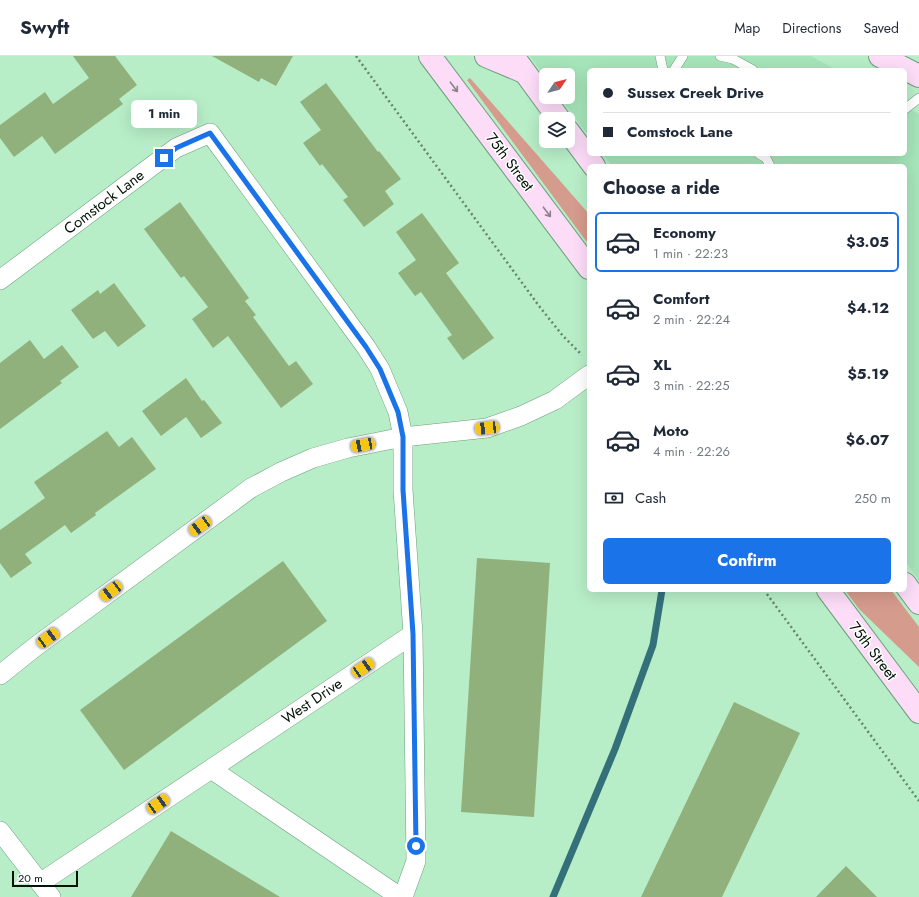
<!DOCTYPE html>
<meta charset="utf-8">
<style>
body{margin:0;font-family:Jost,sans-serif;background:#f2f2f3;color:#1f2937;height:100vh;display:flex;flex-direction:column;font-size:15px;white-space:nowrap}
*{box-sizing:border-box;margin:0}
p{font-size:13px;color:#747a83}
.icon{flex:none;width:22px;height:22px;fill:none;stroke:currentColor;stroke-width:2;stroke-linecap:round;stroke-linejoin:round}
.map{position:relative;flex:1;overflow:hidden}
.panel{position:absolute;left:587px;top:108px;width:320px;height:428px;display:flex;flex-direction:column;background:#fff;border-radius:6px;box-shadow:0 4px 16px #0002}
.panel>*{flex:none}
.guide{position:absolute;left:587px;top:12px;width:320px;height:88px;border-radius:6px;box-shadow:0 4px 16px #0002;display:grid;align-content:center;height:88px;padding:0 16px;background:#fff}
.needle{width:26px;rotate:55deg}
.fabs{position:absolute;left:539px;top:12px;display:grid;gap:8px}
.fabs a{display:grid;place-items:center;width:36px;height:36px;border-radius:6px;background:#fff;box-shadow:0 4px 16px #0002;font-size:20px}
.scale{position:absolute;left:12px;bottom:10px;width:66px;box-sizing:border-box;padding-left:4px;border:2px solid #021408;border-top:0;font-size:11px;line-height:14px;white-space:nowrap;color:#021408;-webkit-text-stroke:3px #fff;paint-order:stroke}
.end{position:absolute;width:18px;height:18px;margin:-9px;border:5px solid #1a73e8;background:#fff;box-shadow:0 0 0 2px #fff}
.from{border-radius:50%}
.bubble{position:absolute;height:28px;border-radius:6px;background:#fff;box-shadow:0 4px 16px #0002;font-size:13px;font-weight:700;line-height:28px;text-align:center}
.car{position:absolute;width:12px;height:24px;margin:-12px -6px;border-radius:5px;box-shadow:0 0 3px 1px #0007;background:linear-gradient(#f5c518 24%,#345 0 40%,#f5c518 0 76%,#345 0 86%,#f5c518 0)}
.guide b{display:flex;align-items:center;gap:14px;height:38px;font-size:15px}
.guide b+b{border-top:1px solid #e0e1e3}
.guide i{width:10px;height:10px;background:#1f2937}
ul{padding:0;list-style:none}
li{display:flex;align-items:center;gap:12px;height:60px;margin:0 8px 6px;padding:0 8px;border:2px solid transparent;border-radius:6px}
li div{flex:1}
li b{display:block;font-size:15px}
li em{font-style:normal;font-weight:700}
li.on{border-color:#1a73e8}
li>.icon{width:36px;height:36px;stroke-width:1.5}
h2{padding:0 16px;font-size:18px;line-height:48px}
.pay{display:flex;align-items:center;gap:10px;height:44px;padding:0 16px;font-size:15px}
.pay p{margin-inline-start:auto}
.action{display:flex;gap:8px;margin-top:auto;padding:8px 16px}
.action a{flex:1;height:46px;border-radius:6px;background:#1a73e8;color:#fff;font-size:16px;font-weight:700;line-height:46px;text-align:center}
header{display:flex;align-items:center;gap:24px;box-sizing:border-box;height:56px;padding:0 20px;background:#fff;border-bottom:1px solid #e0e1e3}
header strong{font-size:19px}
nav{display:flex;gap:22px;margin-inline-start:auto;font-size:14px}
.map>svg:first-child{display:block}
.built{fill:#a6e4b9}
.green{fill:#d59b8d}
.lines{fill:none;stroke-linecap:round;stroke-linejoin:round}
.stream{stroke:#337079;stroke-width:7}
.building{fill:#91b17c}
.lane-casing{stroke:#6c9f7c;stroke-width:10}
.street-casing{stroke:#6c9f7c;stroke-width:20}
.secondary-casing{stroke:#6c9f7c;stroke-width:24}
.path{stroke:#62876d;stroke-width:2.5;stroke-dasharray:2 3;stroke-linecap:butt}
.lane{stroke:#fff;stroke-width:9}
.street{stroke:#fff;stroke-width:19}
.secondary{stroke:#fcdcf7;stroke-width:22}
.oneway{stroke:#8c828b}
.route{stroke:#1a73e8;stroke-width:5}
.labels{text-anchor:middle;stroke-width:3;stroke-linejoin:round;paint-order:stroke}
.street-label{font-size:15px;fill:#021408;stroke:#fff}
</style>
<header>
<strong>Swyft</strong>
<nav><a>Map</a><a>Directions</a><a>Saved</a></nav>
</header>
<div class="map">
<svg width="919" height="841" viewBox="0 0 919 841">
<rect width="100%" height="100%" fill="#b7edc7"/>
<!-- built -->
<path class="built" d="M530,0H811L837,14H589V80L560,41H568V19H546V22Z
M905,50L919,58V524L905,505V110H612L603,98H905Z"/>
<!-- green -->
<path class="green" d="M470,22L589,158V189L467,24Z
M845,534H891L919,571V611L859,553Z"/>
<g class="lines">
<!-- stream -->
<path class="stream" d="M553,841L615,693L653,589L662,534"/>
</g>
<!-- building -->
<path class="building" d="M73,0H115L137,29L119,43L123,48L55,98L42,80L14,101L0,82V69L45,36L53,48L89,22Z
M212,0H293L276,30L261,22L259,26Z
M326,27L378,96L379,95L401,123L385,135L394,148L364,171L343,144L348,141L322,108L320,110L303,87L321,74L300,46Z
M180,146L249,242L245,245L256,259L253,261L289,310L296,305L313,328L281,352L228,280L213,292L192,263L208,251L184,220L181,222L144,173Z
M422,157L459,207L446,217L494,282L463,304L447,282L452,279L421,236L415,240L398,217L416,204L396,176Z
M114,227L146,270L118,291L105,275L93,283L71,254L98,234L100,238Z
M30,284L44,303L62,289L79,311L60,325L62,327L0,373V307Z
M186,322L202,345L204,344L222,367L201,382L186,361L161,380L142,355Z
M107,375L119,391L132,381L156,413L95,457L96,459L71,477L65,469L25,498L32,507L11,522L0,507V474L45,442L34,426Z
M477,502L550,507L534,761L461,756Z
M283,505L327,565L124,714L80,654Z
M734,646L800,677L722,841H641Z
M171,775L280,841H131Z
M846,810L877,841H816Z"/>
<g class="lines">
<defs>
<path id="lane" d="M660,0L663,14
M720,0L733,3L753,14
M674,14L683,0
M905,53L919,42
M759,98L766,102L770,110"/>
<path id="street" d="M0,224L176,92L210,77L366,291L380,313L398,356L403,381V434L413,578L416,805L403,841
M0,619L35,591L251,432L281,416L313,402L348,392L403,381L487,372L521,360L555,344L589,319
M0,775L51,841
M40,827L211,713
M400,841L211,713L413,578"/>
<path id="secondary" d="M430,0L589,212
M486,0L524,16
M513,0L559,63
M880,0L919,20
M568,75L594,110
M905,528L919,547
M828,534L919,656"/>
</defs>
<!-- lane casing -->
<use href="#lane" class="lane-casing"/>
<!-- street casing -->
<use href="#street" class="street-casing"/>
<!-- secondary casing -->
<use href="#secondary" class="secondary-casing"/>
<!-- path -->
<path class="path" d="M356,0L539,250L563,280L582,299
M764,534L919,745"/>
<!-- lane -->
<use href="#lane" class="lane"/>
<!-- street -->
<use href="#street" class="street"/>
<!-- secondary -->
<use href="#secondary" class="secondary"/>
</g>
<!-- one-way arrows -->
<defs><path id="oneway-shaft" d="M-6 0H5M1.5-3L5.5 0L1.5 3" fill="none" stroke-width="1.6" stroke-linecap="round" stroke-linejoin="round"/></defs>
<g class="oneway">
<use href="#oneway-shaft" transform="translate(454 31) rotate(53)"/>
<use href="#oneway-shaft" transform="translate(547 156) rotate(53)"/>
</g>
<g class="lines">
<!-- route -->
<path class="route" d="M164,102L176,92L210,77L366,291L380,313L398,356L403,381V434L413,578L416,790"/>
</g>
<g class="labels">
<!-- street labels -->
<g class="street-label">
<text transform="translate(510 106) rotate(53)" y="5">75th Street</text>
<text transform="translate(104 146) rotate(-37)" y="5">Comstock Lane</text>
<text transform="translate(873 595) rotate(53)" y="5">75th Street</text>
<text transform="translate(312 645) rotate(-34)" y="5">West Drive</text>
</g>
</g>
</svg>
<div class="fabs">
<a><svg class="needle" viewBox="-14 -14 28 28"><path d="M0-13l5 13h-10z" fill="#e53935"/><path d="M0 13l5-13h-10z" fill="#747a83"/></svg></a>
<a><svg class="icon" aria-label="layers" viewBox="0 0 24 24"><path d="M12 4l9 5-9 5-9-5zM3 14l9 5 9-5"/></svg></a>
</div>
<div class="scale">20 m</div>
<i class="end from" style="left:416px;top:790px"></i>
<i class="end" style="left:164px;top:102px"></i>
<div class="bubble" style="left:131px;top:44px;width:66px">1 min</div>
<i class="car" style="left:487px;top:372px;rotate:264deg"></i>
<i class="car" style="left:363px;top:389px;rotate:259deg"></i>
<i class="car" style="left:200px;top:470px;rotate:234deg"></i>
<i class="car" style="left:111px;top:535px;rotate:233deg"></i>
<i class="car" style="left:48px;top:582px;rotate:54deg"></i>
<i class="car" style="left:363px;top:612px;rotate:56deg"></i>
<i class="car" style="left:158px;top:748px;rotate:56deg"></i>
<div class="guide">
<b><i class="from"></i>Sussex Creek Drive</b>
<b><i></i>Comstock Lane</b>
</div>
<section class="panel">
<h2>Choose a ride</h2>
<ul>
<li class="on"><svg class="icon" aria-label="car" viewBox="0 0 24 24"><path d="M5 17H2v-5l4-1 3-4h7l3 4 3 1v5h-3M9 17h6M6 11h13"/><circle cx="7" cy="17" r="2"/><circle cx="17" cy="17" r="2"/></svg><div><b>Economy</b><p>1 min · 22:23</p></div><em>$3.05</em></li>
<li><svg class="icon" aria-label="car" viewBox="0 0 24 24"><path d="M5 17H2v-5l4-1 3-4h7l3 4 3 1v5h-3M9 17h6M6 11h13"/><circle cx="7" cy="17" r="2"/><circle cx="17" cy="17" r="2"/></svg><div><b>Comfort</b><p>2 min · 22:24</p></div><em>$4.12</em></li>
<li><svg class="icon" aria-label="car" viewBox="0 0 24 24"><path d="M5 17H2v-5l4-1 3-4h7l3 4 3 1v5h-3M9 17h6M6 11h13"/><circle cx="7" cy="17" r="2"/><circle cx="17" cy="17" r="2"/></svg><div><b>XL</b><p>3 min · 22:25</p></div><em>$5.19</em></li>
<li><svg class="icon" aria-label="car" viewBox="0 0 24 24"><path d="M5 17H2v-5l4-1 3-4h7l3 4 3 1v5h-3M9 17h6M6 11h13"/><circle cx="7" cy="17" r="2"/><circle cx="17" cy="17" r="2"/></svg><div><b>Moto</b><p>4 min · 22:26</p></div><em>$6.07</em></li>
</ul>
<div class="pay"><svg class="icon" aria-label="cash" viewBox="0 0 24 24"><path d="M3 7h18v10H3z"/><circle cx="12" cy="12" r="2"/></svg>Cash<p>250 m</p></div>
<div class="action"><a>Confirm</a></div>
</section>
</div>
